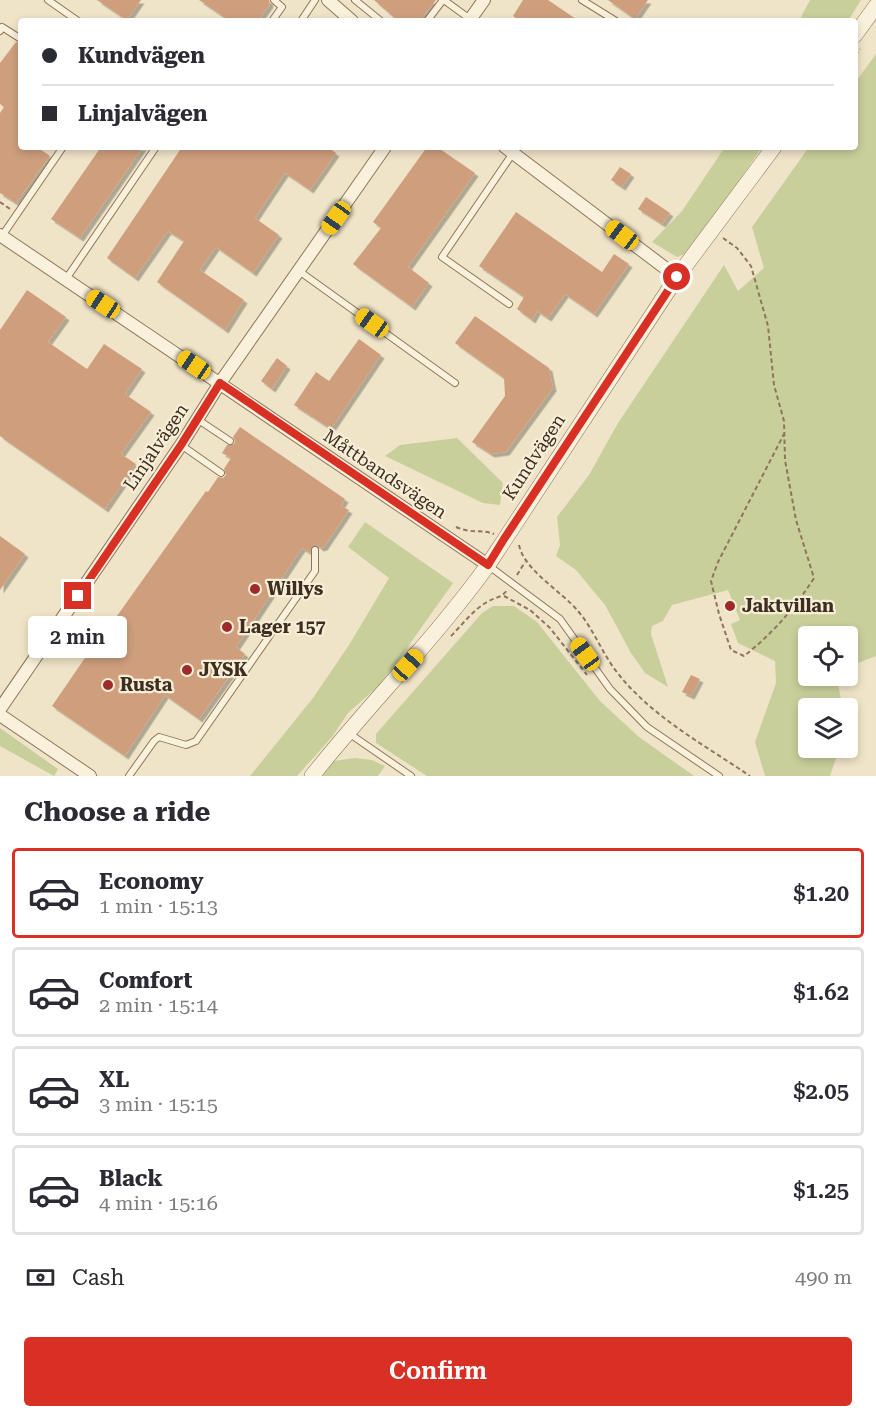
<!DOCTYPE html>
<meta charset="utf-8">
<style>
body{margin:0;font-family:"Roboto Serif",serif;background:#f2f2f3;color:#2b2b33;height:100vh;display:flex;flex-direction:column;font-size:22px;white-space:nowrap}
*{box-sizing:border-box;margin:0}
p{font-size:20px;color:#7c7c81}
.icon{flex:none;width:33px;height:33px;fill:none;stroke:currentColor;stroke-width:2;stroke-linecap:round;stroke-linejoin:round}
.map{position:relative;height:776px;overflow:hidden}
.side{display:flex;flex-direction:column;background:#fff;flex:1}
.side>*{flex:none}
.top-card{position:absolute;left:18px;top:18px;width:840px;height:132px;border-radius:6px;box-shadow:0 3px 9px #0003;display:grid;align-content:center;height:132px;padding:0 24px;background:#fff}
.fabs{position:absolute;left:798px;top:626px;display:grid;gap:12px}
.fabs a{display:grid;place-items:center;width:60px;height:60px;border-radius:6px;background:#fff;box-shadow:0 3px 9px #0003;font-size:30px}
.end{position:absolute;width:27px;height:27px;margin:-14px;border:8px solid #d93025;background:#fff;box-shadow:0 0 0 3px #fff}
.from{border-radius:50%}
.bubble{position:absolute;height:42px;border-radius:6px;background:#fff;box-shadow:0 3px 9px #0003;font-size:20px;font-weight:600;line-height:42px;text-align:center}
.car{position:absolute;width:18px;height:36px;margin:-18px -9px;border-radius:8px;box-shadow:0 0 4px 2px #0007;background:linear-gradient(#f5c518 24%,#345 0 40%,#f5c518 0 76%,#345 0 86%,#f5c518 0)}
.top-card b{display:flex;align-items:center;gap:21px;height:57px;font-size:22px}
.top-card b+b{border-top:2px solid #e1e1e2}
.top-card i{width:15px;height:15px;background:#2b2b33}
ul{padding:0;list-style:none}
li{display:flex;align-items:center;gap:18px;height:90px;margin:0 12px 9px;padding:0 12px;border:3px solid #e1e1e2;border-radius:6px}
li div{flex:1}
li b{display:block;font-size:22px}
li em{font-style:normal;font-weight:600}
li.on{border-color:#d93025}
li>.icon{width:54px;height:54px;stroke-width:1.5}
h2{padding:0 24px;font-size:27px;line-height:72px}
.pay{display:flex;align-items:center;gap:15px;height:66px;padding:0 24px;font-size:22px}
.pay p{margin-inline-start:auto}
.primary-button{display:flex;gap:12px;margin-top:auto;padding:12px 24px}
.primary-button a{flex:1;height:69px;border-radius:6px;background:#d93025;color:#fff;font-size:24px;font-weight:600;line-height:69px;text-align:center}
.map>svg:first-child{display:block}
.green{fill:#c9cf9b}
.building{fill:#cf9f7d;filter:url(#shadow)}
.lines{fill:none;stroke-linecap:round;stroke-linejoin:round}
.service-casing{stroke:#8d765c;stroke-width:8}
.minor-casing{stroke:#8d765c;stroke-width:14}
.tertiary-casing{stroke:#8d765c;stroke-width:16}
.path{stroke:#8d765c;stroke-width:2;stroke-dasharray:4.5 3;stroke-linecap:butt}
.service{stroke:#faf1dc;stroke-width:6}
.minor{stroke:#faf1dc;stroke-width:12}
.tertiary{stroke:#faf1dc;stroke-width:15}
.route{stroke:#d93025;stroke-width:8}
.poi-dot{fill:#9e2a2b;stroke:#f7eed8;stroke-width:2}
.labels{text-anchor:middle;stroke-width:4.5;stroke-linejoin:round;paint-order:stroke}
.street-label{font-size:18px;fill:#3d2e20;stroke:#f7eed8}
.poi-label{font-size:18px;font-weight:bold;fill:#3d2e20;stroke:#f7eed8;text-anchor:start}
</style>
<div class="map">
<svg width="876" height="776" viewBox="0 0 876 776">
<defs>
<filter id="shadow"><feDropShadow dx="3.5" dy="3.5" stdDeviation="0" flood-color="#0004"/></filter>
</defs>
<rect width="100%" height="100%" fill="#f0e4c8"/>
<!-- green -->
<path class="green" d="M810,0H861L848,21H806L801,17Z
M876,54V656L848,667V636H808V675H836L843,708H808V747H840L830,776H765L755,742L776,683L775,661L738,643L731,624L740,620L728,590L672,605L663,621L652,626L651,634L668,687L645,673L631,653L605,605L576,570L556,556L560,545L557,517L589,475L618,423L724,265L738,291L764,268L752,227L809,147H855V83Z
M725,147H762L700,239L687,253L677,257L652,242L682,211Z
M457,438L503,483L500,505L483,503L385,456L400,445Z
M365,522L453,583L382,683L348,713L332,737L297,776H250L313,698L349,645L389,578L348,547Z
M493,606H514L537,622L600,701L639,737L694,776H427L376,743V734L482,613Z
M0,728L58,769L54,776L0,746Z
M355,758L372,760L385,766L378,776H322L334,761Z"/>
<!-- building -->
<path class="building" d="M97,0H141L127,20Z
M199,0H269L270,4L258,21H230Z
M374,0H436L419,21H398Z
M523,0H548L579,21H520L513,16Z
M608,0H648L635,19Z
M16,42L21,44V147H37L50,156L16,203L0,193V113L4,107L0,104V63Z
M101,147H143L80,238L51,219Z
M182,147H327L336,153L310,190L285,173L255,218L279,235L253,273L216,247L200,270L244,300L225,330L157,282L184,241L168,231L135,278L107,258Z
M427,147H437L475,173L408,267L429,283L412,307L353,264L381,228L373,222Z
M620,167L631,174L622,187L611,180Z
M646,197L670,213L662,224L638,209Z
M516,212L602,272L614,254L629,264L594,314L565,294L548,318L537,311L532,320L517,309L524,297L479,266Z
M27,290L66,317L48,342L87,369L104,344L142,369L125,394L151,412L121,454L136,464L105,509L0,436V330Z
M475,316L549,368L553,388L506,452L491,454L472,442L505,396L504,378L455,343Z
M359,339L381,355L331,429L294,405L316,372L329,381Z
M277,358L287,366L272,389L261,381Z
M240,427L345,499L341,506L349,510L324,547L320,548L317,545H313L310,553L302,548L236,647L245,654L199,719L165,695L125,756L52,706L100,636L102,637L206,491L208,492L218,477L223,478L226,475L224,469L231,458L222,453L227,445L234,444L235,441L233,437Z
M0,536L25,554L0,590Z
M691,675L700,679L691,696L682,692Z"/>
<g class="lines">
<defs>
<path id="service" d="M48,0L78,21
M355,0L381,21
M444,0L470,19
M582,0L616,21
M272,21L282,7L274,0
M301,21L315,0
M427,21L443,0
M0,31L2,27L21,39
M2,236L63,147
M299,271L455,383
M66,279L156,147
M509,304L442,257L513,153
M197,419L230,441
M181,445L221,473
M489,566L560,619L610,689L647,727L719,776
M350,734L411,776
M129,776L154,741L159,737L186,745L196,741L315,571V550"/>
<path id="minor" d="M328,0L352,21
M469,21L484,0
M505,147L677,277
M0,235L488,565
M0,709L181,445L220,383L385,147
M0,715L90,776"/>
<path id="tertiary" d="M855,35L876,6
M312,776C369,704 434,640 488,565L677,277L774,147"/>
</defs>
<!-- service casing -->
<use href="#service" class="service-casing"/>
<!-- minor casing -->
<use href="#minor" class="minor-casing"/>
<!-- tertiary casing -->
<use href="#tertiary" class="tertiary-casing"/>
<!-- path -->
<path class="path" d="M855,55L860,49
M0,202L10,209
M723,238L737,248L751,266L768,326L774,385L784,421L785,460L796,520L814,578C795,608 772,634 744,656L731,650L719,614L711,581L718,562L784,434
M456,527C472,534 481,529 494,534
M519,545C524,570 561,591 578,611C595,631 603,656 620,676C654,718 706,746 750,776
M517,575L525,562
M504,596L530,610L550,628L587,675
M451,636C462,625 473,610 487,602C495,597 502,598 507,590"/>
<!-- service -->
<use href="#service" class="service"/>
<!-- minor -->
<use href="#minor" class="minor"/>
<!-- tertiary -->
<use href="#tertiary" class="tertiary"/>
</g>
<g class="lines">
<!-- route -->
<path class="route" d="M78,596L181,445L220,383L488,565L504,539L677,277"/>
</g>
<!-- markers -->
<g class="poi-dot">
<circle cx="255" cy="589" r="6"/>
<circle cx="730" cy="606" r="6"/>
<circle cx="227" cy="627" r="6"/>
<circle cx="187" cy="670" r="6"/>
<circle cx="108" cy="685" r="6"/>
</g>
<g class="labels">
<!-- street labels -->
<g class="street-label">
<text transform="translate(156 447) rotate(-56)" y="6">Linjalvägen</text>
<text transform="translate(534 457) rotate(-57)" y="6">Kundvägen</text>
<text transform="translate(385 474) rotate(34)" y="6">Måttbandsvägen</text>
</g>
<!-- poi labels -->
<g class="poi-label">
<text x="267" y="595">Willys</text>
<text x="742" y="612">Jaktvillan</text>
<text x="239" y="633">Lager 157</text>
<text x="199" y="676">JYSK</text>
<text x="120" y="691">Rusta</text>
</g>
</g>
</svg>
<div class="fabs">
<a><svg class="icon" aria-label="locate" viewBox="0 0 24 24"><circle cx="12" cy="12" r="6"/><path d="M12 2v4M12 18v4M2 12h4M18 12h4"/></svg></a>
<a><svg class="icon" aria-label="layers" viewBox="0 0 24 24"><path d="M12 4l9 5-9 5-9-5zM3 14l9 5 9-5"/></svg></a>
</div>
<i class="end from" style="left:677px;top:277px"></i>
<i class="end" style="left:78px;top:596px"></i>
<div class="bubble" style="left:28px;top:616px;width:99px">2 min</div>
<i class="car" style="left:336px;top:218px;rotate:215deg"></i>
<i class="car" style="left:622px;top:235px;rotate:307deg"></i>
<i class="car" style="left:103px;top:304px;rotate:303deg"></i>
<i class="car" style="left:372px;top:323px;rotate:305deg"></i>
<i class="car" style="left:194px;top:365px;rotate:304deg"></i>
<i class="car" style="left:585px;top:654px;rotate:324deg"></i>
<i class="car" style="left:408px;top:665px;rotate:42deg"></i>
<div class="top-card">
<b><i class="from"></i>Kundvägen</b>
<b><i></i>Linjalvägen</b>
</div>
</div>
<section class="side">
<h2>Choose a ride</h2>
<ul>
<li class="on"><svg class="icon" aria-label="car" viewBox="0 0 24 24"><path d="M5 17H2v-5l4-1 3-4h7l3 4 3 1v5h-3M9 17h6M6 11h13"/><circle cx="7" cy="17" r="2"/><circle cx="17" cy="17" r="2"/></svg><div><b>Economy</b><p>1 min · 15:13</p></div><em>$1.20</em></li>
<li><svg class="icon" aria-label="car" viewBox="0 0 24 24"><path d="M5 17H2v-5l4-1 3-4h7l3 4 3 1v5h-3M9 17h6M6 11h13"/><circle cx="7" cy="17" r="2"/><circle cx="17" cy="17" r="2"/></svg><div><b>Comfort</b><p>2 min · 15:14</p></div><em>$1.62</em></li>
<li><svg class="icon" aria-label="car" viewBox="0 0 24 24"><path d="M5 17H2v-5l4-1 3-4h7l3 4 3 1v5h-3M9 17h6M6 11h13"/><circle cx="7" cy="17" r="2"/><circle cx="17" cy="17" r="2"/></svg><div><b>XL</b><p>3 min · 15:15</p></div><em>$2.05</em></li>
<li><svg class="icon" aria-label="car" viewBox="0 0 24 24"><path d="M5 17H2v-5l4-1 3-4h7l3 4 3 1v5h-3M9 17h6M6 11h13"/><circle cx="7" cy="17" r="2"/><circle cx="17" cy="17" r="2"/></svg><div><b>Black</b><p>4 min · 15:16</p></div><em>$1.25</em></li>
</ul>
<div class="pay"><svg class="icon" aria-label="cash" viewBox="0 0 24 24"><path d="M3 7h18v10H3z"/><circle cx="12" cy="12" r="2"/></svg>Cash<p>490 m</p></div>
<div class="primary-button"><a>Confirm</a></div>
</section>
